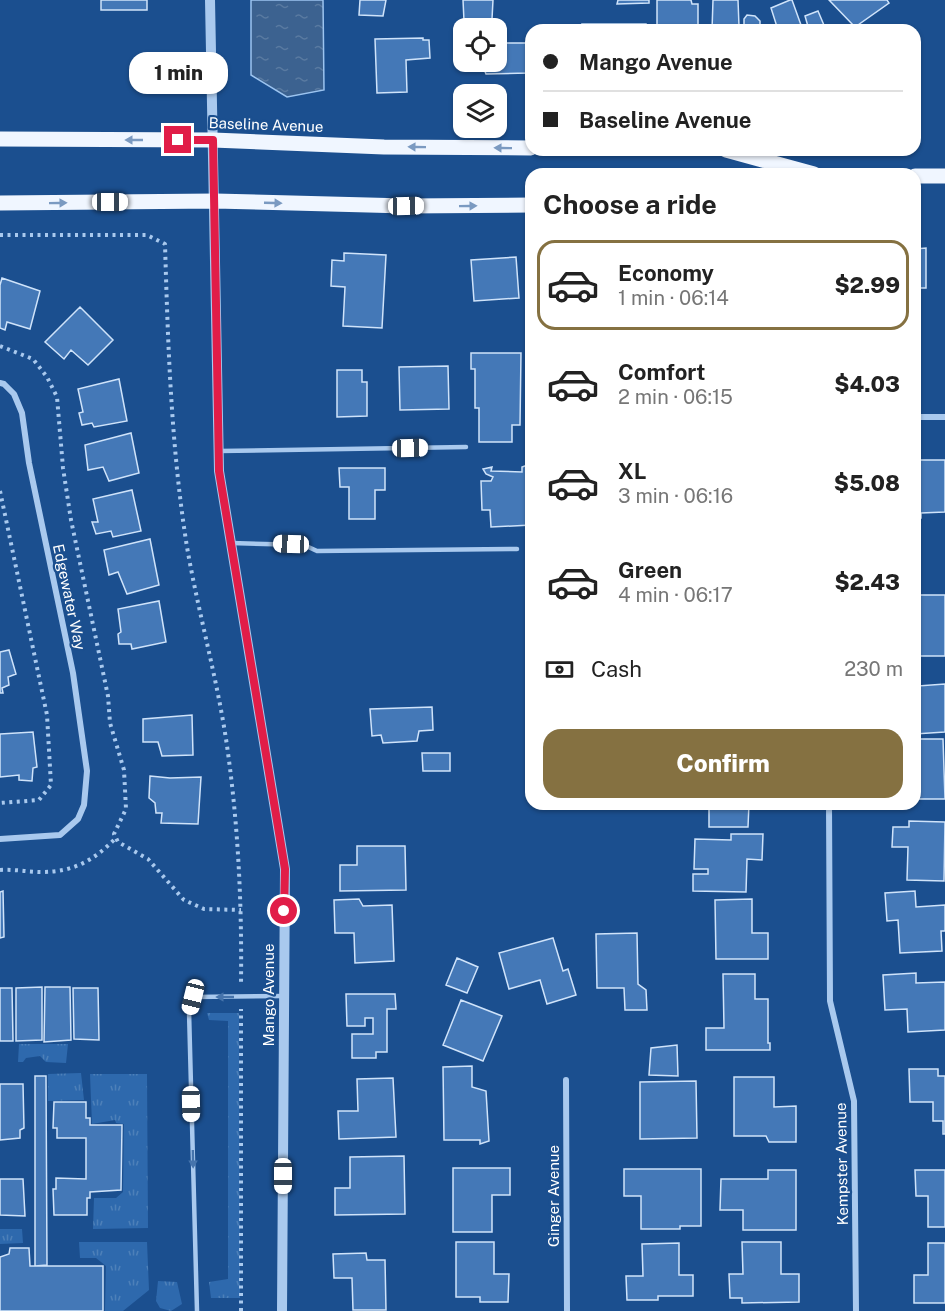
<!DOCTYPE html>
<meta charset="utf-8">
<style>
body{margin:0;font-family:"Public Sans",sans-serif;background:#f2f2f2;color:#222;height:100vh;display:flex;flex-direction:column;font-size:22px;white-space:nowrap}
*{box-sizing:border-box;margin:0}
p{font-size:20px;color:#767676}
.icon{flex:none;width:33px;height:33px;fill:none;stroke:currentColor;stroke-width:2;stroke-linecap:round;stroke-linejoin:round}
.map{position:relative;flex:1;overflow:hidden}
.sheet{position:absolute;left:525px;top:168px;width:396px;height:642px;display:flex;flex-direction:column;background:#fff;border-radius:18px;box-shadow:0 2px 4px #0004}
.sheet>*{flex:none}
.banner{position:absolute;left:525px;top:24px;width:396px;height:132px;border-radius:18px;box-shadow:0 2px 4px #0004;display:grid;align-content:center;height:132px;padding:0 18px;background:#fff}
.buttons{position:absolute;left:453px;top:18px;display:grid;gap:12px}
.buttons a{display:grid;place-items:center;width:54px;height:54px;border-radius:12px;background:#fff;box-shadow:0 2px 4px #0004;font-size:30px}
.end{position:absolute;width:27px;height:27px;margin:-14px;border:8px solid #e11d48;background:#fff;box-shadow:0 0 0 3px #fff}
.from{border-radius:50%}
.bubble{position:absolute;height:42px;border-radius:18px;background:#fff;box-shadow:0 2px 4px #0004;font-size:20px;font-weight:800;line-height:42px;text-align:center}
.car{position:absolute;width:18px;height:36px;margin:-18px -9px;border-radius:8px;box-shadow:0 0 4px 2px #0007;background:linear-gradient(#fff 24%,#345 0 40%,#fff 0 76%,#345 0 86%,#fff 0)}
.banner b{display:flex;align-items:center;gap:21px;height:57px;font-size:22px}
.banner b+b{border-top:2px solid #e0e0e0}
.banner i{width:15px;height:15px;background:#222}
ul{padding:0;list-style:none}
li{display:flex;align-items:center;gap:18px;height:90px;margin:0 12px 9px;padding:0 6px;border:3px solid transparent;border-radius:18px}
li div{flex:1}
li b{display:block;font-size:22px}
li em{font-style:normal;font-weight:800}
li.selected{border-color:#857141}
li>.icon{width:54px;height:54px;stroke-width:1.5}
h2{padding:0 18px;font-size:27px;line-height:72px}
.pay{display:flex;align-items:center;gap:15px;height:66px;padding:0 18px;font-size:22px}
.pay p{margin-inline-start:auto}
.action{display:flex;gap:12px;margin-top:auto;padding:12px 18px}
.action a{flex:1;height:69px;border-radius:18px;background:#857141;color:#fff;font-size:24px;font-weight:800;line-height:69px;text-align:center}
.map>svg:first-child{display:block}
.grass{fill:url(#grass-tufts)}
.water{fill:url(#water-ripples);stroke:#9cc4f0;stroke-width:1.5}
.building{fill:#4478b7;stroke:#cfe3fa;stroke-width:1.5}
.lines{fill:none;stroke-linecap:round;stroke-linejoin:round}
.path{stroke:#a9c9ee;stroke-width:4;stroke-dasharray:3 4.5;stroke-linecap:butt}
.service{stroke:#a9c9ee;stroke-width:4.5}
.minor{stroke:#a9c9ee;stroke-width:6}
.tertiary{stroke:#a9c9ee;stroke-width:10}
.primary{stroke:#f0f6ff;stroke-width:15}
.oneway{fill:#7b9ac1}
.oneway2{fill:#4674ac}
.route{stroke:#e11d48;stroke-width:8}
.labels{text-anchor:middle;stroke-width:4.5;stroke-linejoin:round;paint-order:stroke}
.street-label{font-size:15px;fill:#fff;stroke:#1b4f8f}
</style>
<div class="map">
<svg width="945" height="1311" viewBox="0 0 945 1311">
<defs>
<pattern id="grass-tufts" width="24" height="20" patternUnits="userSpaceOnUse" patternTransform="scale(1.5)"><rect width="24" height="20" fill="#2e69ad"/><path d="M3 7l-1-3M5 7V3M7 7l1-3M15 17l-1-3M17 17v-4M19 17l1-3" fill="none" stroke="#4d80b9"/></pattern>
<pattern id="water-ripples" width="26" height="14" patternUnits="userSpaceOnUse" patternTransform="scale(1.5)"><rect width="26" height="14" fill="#3c6290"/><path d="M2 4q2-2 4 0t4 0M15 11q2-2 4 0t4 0" fill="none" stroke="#597aa1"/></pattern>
</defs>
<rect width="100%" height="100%" fill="#1b4f8f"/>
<!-- grass -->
<path class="grass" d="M239,1013L240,1298H211L209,1282L228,1279V1021L209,1020L207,1013Z
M19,1044H68L66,1063L46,1062L40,1056L26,1058L23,1062H18Z
M81,1073L84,1100L48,1101V1074Z
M90,1074H147L148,1228L93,1229L94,1198H116L123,1192L124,1124L116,1123L115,1120L92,1124Z
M0,1229H22L23,1243L0,1244Z
M79,1242H147L149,1290L123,1311H105L106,1266L96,1258H80Z
M158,1281L177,1282L182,1304L171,1311L160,1308L156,1301Z"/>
<!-- water -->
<path class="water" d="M251,0H323L324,90L287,97L251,75Z"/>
<!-- building -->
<path class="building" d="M101,0H147V10H101Z
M360,0H386L383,16L359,15Z
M463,0H493L492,19L464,21Z
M618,0H649V3L617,4Z
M657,0H691L692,4H698V30H657Z
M713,0H738L739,26L744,27V19L747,15L755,16L760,21V30H712Z
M790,0H792L801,25L798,27L799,30H778L771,8Z
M829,0H887L889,3L855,27Z
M818,11L826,30H809L805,16Z
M582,24H646V30H583Z
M423,38V40H429L430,58L406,60L407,92L377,93L375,39Z
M496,43H526L527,73L486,74L484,69L463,67L464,57V62H496Z
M926,248V288H915V249Z
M344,253L386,255L382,328L343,326L345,287L331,286L332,260L344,261Z
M516,257L519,298L474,301L471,260Z
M2,278L40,291L30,329L7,322L5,330L0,328V285Z
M80,307L113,340L88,365L71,350L64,359L45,342Z
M471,353H521L520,425H512V442H479V408H475V369H471Z
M448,366L449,409L400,410L399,367Z
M337,370H362V382H367V416L337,417Z
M119,379L127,421L94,427L92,423L82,425L79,413L83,412L78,389Z
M131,433L139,473L109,481L103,467L88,470L85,445Z
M915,460H945V512L921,513V518H915Z
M530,464L531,525L491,527L490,510H482L481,481H491L493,477L486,474L483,469L492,467L491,471L522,472V467Z
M339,468H385V490H375V519H349V487H340Z
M132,490L141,531L113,537L111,531L96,534L92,522H98L93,499Z
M150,539L159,585L127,594L118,572L109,575L104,550Z
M915,595H945V656H915Z
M159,601L166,642L132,649L131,644H119L118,634L121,632L118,609Z
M9,650L16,674L8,677L9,685L2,688L3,693H0V652Z
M917,671L918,686L945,684V732L915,734V672Z
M432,707L433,730L419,731L417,741L383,743L381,735L372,736L370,709Z
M192,715L193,755L162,756L158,742H143V719Z
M33,732L37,767L33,768L32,781L19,780V775L0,777V734Z
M915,739H943L945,799H915Z
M422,753H450V771H423Z
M150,776L170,778L201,777L198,824L161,823L162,813H156L155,803L149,798Z
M709,804H749L748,827H709Z
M909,821L945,822L944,881L907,880L908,847H892L893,827H909Z
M731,834H763L762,860L747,859L746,892L693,891V874H708V869H694L695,839L731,840Z
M357,846H405L406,890L340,891V865H357Z
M3,891L4,937L0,938V892Z
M915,891L916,907L945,905V931H941L942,951L900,953L898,920L887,921L885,893Z
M359,899L363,906L392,905L394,961L355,963L354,933H335L334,900Z
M752,899V933H768V959H716L715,900Z
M637,933L638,984L646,990L647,1010H625L624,988H597L596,934Z
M553,938L563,971L568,969L576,995L547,1004L540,980L509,989L499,953Z
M457,958L478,967L467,993L446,985Z
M916,973V983L945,982V1030L908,1032L907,1009L885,1010L883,975Z
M723,974H755V999H768V1043H770V1050H706V1028H724Z
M42,987V1040L16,1041V988Z
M45,987H70L71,1040L44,1042Z
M0,988H12L13,1041H0Z
M73,988H98L99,1040L74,1039Z
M346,994H395L396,1009H387V1052H376V1058H352V1034H373V1018H365V1026H347Z
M461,1000L502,1016L483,1061L443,1045Z
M677,1045L678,1076L649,1075L651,1048Z
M472,1066V1087L486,1091L489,1141L480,1144V1140H444L443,1067Z
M909,1069H938V1076H945V1134H943V1121H933V1102H910Z
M35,1076H46L47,1265L35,1266Z
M734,1077H774V1107L796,1106V1142H769L766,1136H734Z
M393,1078L396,1137L339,1139L338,1111H358L357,1079Z
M696,1081L697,1138L640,1139V1082Z
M0,1084H23L24,1128L20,1130V1138L0,1140Z
M54,1102H86V1118H90V1125H122L121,1190L90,1192V1198H87V1215H54L53,1189H56V1178L86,1179V1138H57V1128H53Z
M404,1156L405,1214L335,1215V1188H350V1157Z
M453,1168H510V1195H492V1232H453Z
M624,1169H701V1226H680V1229H641V1196H624Z
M768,1170H796V1230H743V1210H720L721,1179H768Z
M915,1170H945V1227H928V1196H916Z
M0,1179H23L25,1216L0,1215Z
M456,1242H494V1274H509L508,1302H480V1297H456Z
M742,1242H781V1274H799V1302L742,1303V1298H730L729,1274H743Z
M679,1243V1275H693V1296H658V1300H627L626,1276H643L642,1244Z
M928,1243H945V1303H914V1275H928Z
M10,1248H29L30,1266H103V1311H0V1257L9,1254Z
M366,1253L367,1260H385L386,1310H353L352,1278H334L333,1254Z"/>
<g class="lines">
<!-- path -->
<path class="path" d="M0,235H147L165,244C168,345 171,447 187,547C198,611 216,674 226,739C238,820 242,902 241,983
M0,346L33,359L47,377L57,397L63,468L71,520L108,696L110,723L124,770L126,809L114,834L118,842L148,859L184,900L204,909L241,910
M0,491L47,715L51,785L39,800L0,803
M0,870C14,869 28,872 42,872C74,872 94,860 116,838
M241,1311V1009"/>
<!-- service -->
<path class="service" d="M219,451L466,447
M231,543L304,545L317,551L517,549
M197,1311L189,1011L193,997L284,996"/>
<!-- minor -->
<path class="minor" d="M0,383L4,384L14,394L22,413L29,463L73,673L87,771L84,805L78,819L60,835L0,839
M915,417H945
M829,804L830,1001L854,1101L856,1311
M566,1080L567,1311"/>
<!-- tertiary -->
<path class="tertiary" d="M210,0L219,471L285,869L282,1311"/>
<!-- primary -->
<path class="primary" d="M0,139L213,140L384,147L531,148
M726,150L814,174
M915,176H945
M0,203L215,201L406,206L531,205"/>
</g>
<!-- one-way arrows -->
<defs><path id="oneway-solid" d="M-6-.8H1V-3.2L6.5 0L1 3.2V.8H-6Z" transform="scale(1.5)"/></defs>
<g class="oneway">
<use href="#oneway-solid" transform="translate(134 140) rotate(-180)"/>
<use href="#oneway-solid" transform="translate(417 147) rotate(-179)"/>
<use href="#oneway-solid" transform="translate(503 148) rotate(-179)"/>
<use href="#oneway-solid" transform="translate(58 203) rotate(-1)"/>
<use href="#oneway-solid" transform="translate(273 203) rotate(2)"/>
<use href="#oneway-solid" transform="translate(468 206) rotate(-1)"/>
</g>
<g class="oneway2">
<use href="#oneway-solid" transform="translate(225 997) rotate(180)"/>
<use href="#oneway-solid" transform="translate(193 1159) rotate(89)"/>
</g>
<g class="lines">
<!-- route -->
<path class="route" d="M178,140H213L219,471L285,869L284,911"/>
</g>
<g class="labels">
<!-- street labels -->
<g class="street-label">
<text transform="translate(266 125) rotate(2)" y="5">Baseline Avenue</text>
<text transform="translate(69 597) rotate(78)" y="5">Edgewater Way</text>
<text transform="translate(269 995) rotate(-90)" y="5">Mango Avenue</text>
<text transform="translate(842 1164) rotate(-91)" y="5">Kempster Avenue</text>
<text transform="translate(554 1196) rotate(-90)" y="5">Ginger Avenue</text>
</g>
</g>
</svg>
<div class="buttons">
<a><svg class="icon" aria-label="locate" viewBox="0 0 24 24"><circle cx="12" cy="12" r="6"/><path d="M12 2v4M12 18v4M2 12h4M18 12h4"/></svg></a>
<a><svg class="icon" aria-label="layers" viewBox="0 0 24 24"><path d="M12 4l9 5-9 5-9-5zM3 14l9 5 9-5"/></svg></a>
</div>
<i class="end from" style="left:284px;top:911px"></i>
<i class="end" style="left:178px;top:140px"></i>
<div class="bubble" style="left:129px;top:52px;width:99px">1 min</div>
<i class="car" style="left:110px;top:202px;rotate:90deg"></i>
<i class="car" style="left:406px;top:206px;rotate:89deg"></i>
<i class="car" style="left:410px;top:448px;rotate:89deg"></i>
<i class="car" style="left:291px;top:544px;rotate:272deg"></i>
<i class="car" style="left:193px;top:997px;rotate:194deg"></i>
<i class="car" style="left:191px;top:1104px;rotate:179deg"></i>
<i class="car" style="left:283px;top:1176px;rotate:180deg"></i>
<div class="banner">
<b><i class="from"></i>Mango Avenue</b>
<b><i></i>Baseline Avenue</b>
</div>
<section class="sheet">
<h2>Choose a ride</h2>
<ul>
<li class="selected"><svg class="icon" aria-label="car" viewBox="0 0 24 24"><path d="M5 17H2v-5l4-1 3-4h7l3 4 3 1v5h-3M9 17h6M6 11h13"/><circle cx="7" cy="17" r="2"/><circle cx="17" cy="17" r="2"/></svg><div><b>Economy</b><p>1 min · 06:14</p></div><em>$2.99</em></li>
<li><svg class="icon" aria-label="car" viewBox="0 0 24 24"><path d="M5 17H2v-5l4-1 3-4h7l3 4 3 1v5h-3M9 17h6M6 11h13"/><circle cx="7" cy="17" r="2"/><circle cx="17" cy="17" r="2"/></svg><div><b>Comfort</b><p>2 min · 06:15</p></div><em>$4.03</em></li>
<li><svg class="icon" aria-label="car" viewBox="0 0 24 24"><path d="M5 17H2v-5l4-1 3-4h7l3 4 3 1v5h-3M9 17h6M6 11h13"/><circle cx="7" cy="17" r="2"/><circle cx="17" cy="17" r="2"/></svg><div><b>XL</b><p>3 min · 06:16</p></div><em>$5.08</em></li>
<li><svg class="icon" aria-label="car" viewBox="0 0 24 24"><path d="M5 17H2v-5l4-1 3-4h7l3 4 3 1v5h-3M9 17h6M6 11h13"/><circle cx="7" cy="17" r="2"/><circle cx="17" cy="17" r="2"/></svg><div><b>Green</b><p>4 min · 06:17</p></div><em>$2.43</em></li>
</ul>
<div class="pay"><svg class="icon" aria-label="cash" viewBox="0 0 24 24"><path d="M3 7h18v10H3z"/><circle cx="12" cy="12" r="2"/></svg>Cash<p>230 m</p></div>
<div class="action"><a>Confirm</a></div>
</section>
</div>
